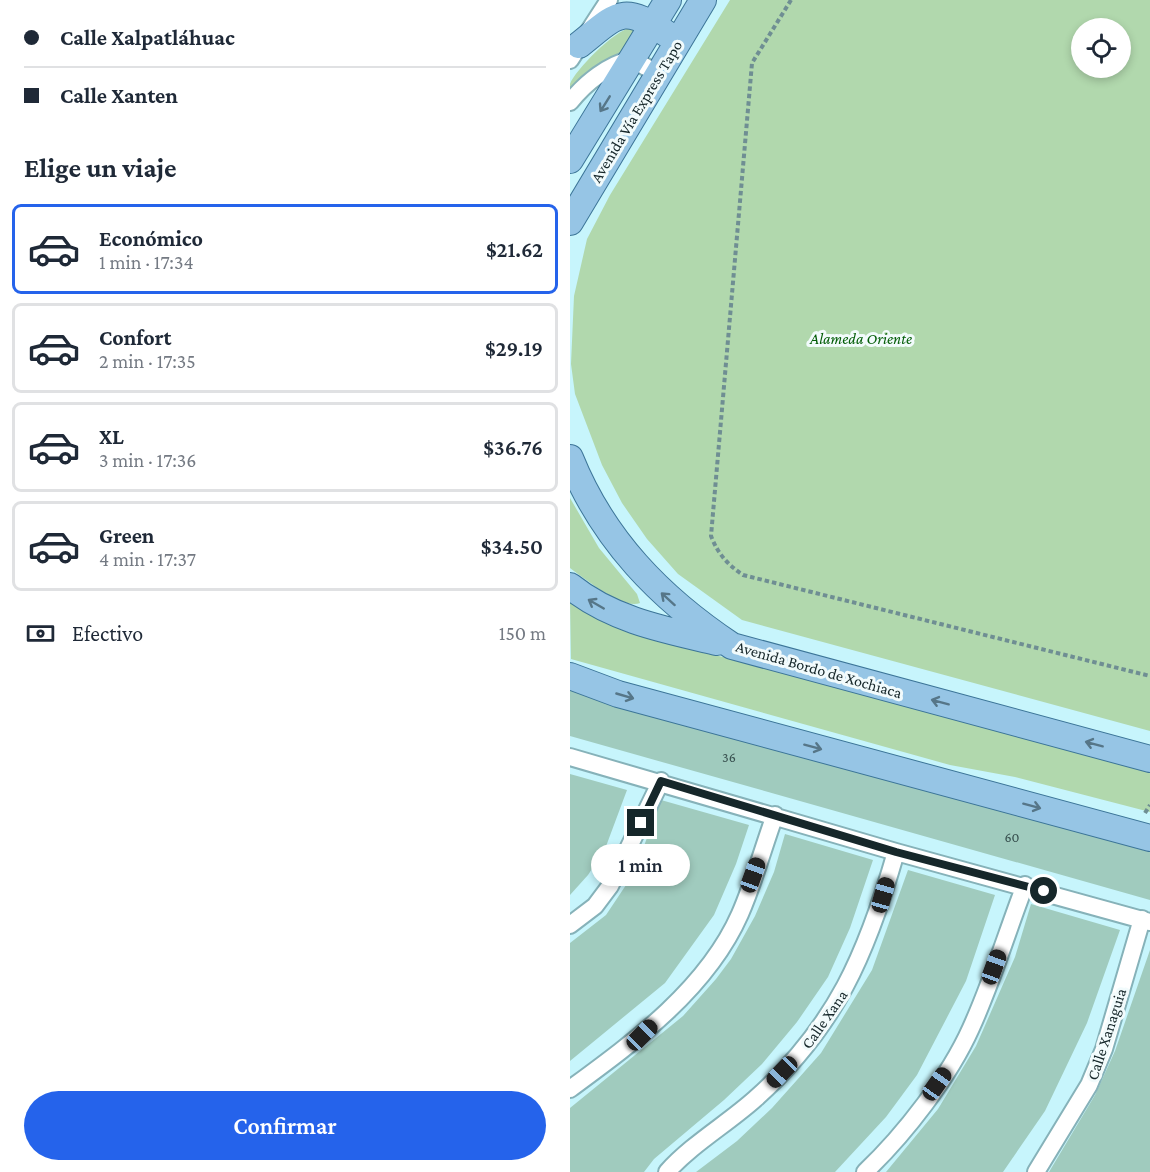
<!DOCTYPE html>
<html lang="es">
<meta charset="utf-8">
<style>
body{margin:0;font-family:"Crimson Pro",serif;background:#f2f2f3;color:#1f2937;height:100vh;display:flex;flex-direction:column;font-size:22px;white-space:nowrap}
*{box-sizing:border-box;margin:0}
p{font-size:20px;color:#747a83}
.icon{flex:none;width:33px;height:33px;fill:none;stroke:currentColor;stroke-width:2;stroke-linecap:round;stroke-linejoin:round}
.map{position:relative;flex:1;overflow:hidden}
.side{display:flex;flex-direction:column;background:#fff;width:570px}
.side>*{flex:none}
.guide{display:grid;align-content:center;height:132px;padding:0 24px;background:#fff}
.fabs{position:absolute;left:501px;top:18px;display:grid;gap:12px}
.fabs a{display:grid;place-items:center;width:60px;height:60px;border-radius:50%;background:#fff;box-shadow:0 3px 9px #0003;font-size:30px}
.end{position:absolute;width:27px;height:27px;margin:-14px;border:8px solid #16272a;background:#fff;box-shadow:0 0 0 3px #fff}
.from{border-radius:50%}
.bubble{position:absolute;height:42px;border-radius:21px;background:#fff;box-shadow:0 3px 9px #0003;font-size:20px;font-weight:600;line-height:42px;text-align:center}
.car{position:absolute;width:18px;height:36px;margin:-18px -9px;border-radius:8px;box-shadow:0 0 4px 2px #0007;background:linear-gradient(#222 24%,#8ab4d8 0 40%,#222 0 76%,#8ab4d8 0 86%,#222 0)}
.guide b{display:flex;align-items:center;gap:21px;height:57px;font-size:22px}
.guide b+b{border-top:2px solid #e0e1e3}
.guide i{width:15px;height:15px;background:#1f2937}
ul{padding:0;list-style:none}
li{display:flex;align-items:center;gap:18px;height:90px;margin:0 12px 9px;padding:0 12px;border:3px solid #e0e1e3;border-radius:9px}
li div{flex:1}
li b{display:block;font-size:22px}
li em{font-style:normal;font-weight:600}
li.selected{border-color:#2563eb}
li>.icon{width:54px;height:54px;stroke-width:1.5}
h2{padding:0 24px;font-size:27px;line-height:72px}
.pay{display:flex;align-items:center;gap:15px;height:66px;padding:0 24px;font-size:22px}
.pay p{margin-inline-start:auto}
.button{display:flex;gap:12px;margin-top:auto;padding:12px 24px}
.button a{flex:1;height:69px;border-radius:36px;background:#2563eb;color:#fff;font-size:24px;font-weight:600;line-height:69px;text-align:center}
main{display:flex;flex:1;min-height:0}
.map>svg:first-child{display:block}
.green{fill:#b1d8ad;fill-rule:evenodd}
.building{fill:#a0cbbe}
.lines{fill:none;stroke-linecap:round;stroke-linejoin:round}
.minor-casing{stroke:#86b2b9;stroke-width:20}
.primary-casing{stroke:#3c7598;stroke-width:28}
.path{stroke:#6f8e93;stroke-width:4;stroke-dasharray:4.5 3;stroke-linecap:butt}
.minor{stroke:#fff;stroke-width:16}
.primary{stroke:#96c5e5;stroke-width:26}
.oneway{stroke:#567688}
.route{stroke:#16272a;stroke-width:8}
.labels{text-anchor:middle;stroke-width:6;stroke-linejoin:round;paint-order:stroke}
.number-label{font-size:14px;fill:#38504f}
.street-label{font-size:16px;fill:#16272a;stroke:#f2fbfc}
.park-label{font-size:16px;font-style:italic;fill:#035d07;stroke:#f2fbfc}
</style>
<main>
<section class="side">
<div class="guide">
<b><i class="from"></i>Calle Xalpatláhuac</b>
<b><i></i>Calle Xanten</b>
</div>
<h2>Elige un viaje</h2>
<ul>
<li class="selected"><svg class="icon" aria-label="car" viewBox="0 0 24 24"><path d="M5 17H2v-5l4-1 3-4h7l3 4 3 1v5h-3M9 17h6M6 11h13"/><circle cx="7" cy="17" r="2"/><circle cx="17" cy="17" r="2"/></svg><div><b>Económico</b><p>1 min · 17:34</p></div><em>$21.62</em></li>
<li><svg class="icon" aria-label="car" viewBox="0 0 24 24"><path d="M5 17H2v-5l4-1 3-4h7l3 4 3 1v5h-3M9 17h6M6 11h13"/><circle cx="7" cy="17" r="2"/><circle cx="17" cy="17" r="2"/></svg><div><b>Confort</b><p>2 min · 17:35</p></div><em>$29.19</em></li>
<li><svg class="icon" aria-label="car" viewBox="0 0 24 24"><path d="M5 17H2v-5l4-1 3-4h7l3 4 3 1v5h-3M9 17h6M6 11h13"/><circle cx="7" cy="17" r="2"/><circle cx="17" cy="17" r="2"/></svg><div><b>XL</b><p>3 min · 17:36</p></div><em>$36.76</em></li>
<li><svg class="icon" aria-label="car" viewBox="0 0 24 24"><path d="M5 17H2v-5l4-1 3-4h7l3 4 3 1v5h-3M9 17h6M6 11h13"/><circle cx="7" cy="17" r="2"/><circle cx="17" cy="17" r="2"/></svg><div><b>Green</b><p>4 min · 17:37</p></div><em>$34.50</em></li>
</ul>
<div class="pay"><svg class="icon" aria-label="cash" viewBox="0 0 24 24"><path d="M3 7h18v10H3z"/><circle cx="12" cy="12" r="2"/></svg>Efectivo<p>150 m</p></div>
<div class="button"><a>Confirmar</a></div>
</section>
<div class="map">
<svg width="580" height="1172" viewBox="0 0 580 1172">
<rect width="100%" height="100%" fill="#c7f5fc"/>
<!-- green -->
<path class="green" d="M160,0H580V731L172,620L108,574L77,539L52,503L32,465L5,394L1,364L4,296L17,239L40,195ZM550,28V68H512V28Z
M60,28L68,30L58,47L0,94C0,91 0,87 0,84C5,70 45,30 60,28Z
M0,498L29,548L67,594L70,603C53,610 14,578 0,568Z
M0,602L18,614L59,632L580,771V812L445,777L380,765L1,659Z"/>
<!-- building -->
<path class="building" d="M0,687L580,852V900L0,736Z
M0,774L57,790L35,849L18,875L0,895Z
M91,800L179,825L166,864L144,915L95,983L0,1061V943L36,915L64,873Z
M215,834L303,860L280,928L258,977L227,1022L192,1064L154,1100L84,1159L74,1172H0V1108L113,1016L146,979L161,959L185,916L204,872Z
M338,870L425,895L396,981L347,1075L316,1117L265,1172H126L167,1141L202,1108L251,1053L302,970Z
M461,904L550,930L517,1023L475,1111L433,1172H316L368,1109L406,1046L445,957Z
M580,950V1172H479L525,1095L545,1051Z"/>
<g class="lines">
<defs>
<path id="minor" d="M0,60L39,0
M0,102C16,82 38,65 62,59L88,74
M0,757L326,852L580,922
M0,925L25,906L40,886L91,781
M0,1089C64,1042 137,989 170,914C184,882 193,848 205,815
M97,1172C122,1144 157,1124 185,1099C266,1027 297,953 326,852
M295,1172C335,1134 379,1077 401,1028C422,982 437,932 455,885
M466,1172L519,1085L534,1049L572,919"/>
<path id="primary" d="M9,45C48,14 52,3 97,34
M0,160L98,0
M0,222L133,0
M0,458C33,540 90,598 162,646L580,759
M0,586C42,620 95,630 147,642
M0,676L48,694L580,838"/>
</defs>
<!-- minor casing -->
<use href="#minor" class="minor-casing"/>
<!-- primary casing -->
<use href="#primary" class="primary-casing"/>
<!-- path -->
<path class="path" d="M221,0L182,63L141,536C148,554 157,564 173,575L580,676
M575,813L580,805"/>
<!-- minor -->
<use href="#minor" class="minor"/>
<!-- primary -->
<use href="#primary" class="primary"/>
</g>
<!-- one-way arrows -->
<defs><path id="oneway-shaft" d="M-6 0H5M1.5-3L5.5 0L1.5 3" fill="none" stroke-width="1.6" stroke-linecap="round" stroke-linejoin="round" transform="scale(1.5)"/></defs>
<g class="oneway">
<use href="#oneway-shaft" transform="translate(35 104) rotate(122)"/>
<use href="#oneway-shaft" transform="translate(98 599) rotate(-138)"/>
<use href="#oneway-shaft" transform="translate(26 604) rotate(-150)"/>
<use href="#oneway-shaft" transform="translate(55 696) rotate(16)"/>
<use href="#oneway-shaft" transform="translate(370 702) rotate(-165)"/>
<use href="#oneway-shaft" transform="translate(524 744) rotate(-165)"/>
<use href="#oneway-shaft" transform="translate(243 747) rotate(15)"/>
<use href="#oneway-shaft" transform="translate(462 806) rotate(15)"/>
</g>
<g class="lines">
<!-- route -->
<path class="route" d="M71,823L91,781L326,852L474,891"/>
</g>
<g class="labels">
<!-- number labels -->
<g class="number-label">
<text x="159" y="762">36</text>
<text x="442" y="842">60</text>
</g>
<!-- street labels -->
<g class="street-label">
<text transform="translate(66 111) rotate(-59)" y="6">Avenida Vía Express Tapo</text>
<text transform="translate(249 669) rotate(16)" y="6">Avenida Bordo de Xochiaca</text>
<text transform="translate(254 1019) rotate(-55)" y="6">Calle Xana</text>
<text transform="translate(536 1034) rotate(-72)" y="6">Calle Xanaguia</text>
</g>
<!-- park labels -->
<g class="park-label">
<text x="291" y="344">Alameda Oriente</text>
</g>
</g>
</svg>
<div class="fabs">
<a><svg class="icon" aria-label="locate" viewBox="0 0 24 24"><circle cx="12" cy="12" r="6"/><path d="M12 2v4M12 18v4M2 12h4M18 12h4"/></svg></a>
</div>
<i class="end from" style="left:474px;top:891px"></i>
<i class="end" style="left:71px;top:823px"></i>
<div class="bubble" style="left:21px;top:844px;width:99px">1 min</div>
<i class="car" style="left:183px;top:875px;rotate:20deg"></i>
<i class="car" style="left:313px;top:895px;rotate:16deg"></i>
<i class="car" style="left:424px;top:967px;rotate:20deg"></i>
<i class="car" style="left:72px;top:1035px;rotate:45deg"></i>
<i class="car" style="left:212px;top:1072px;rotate:224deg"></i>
<i class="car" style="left:367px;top:1084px;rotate:35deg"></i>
</div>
</main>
